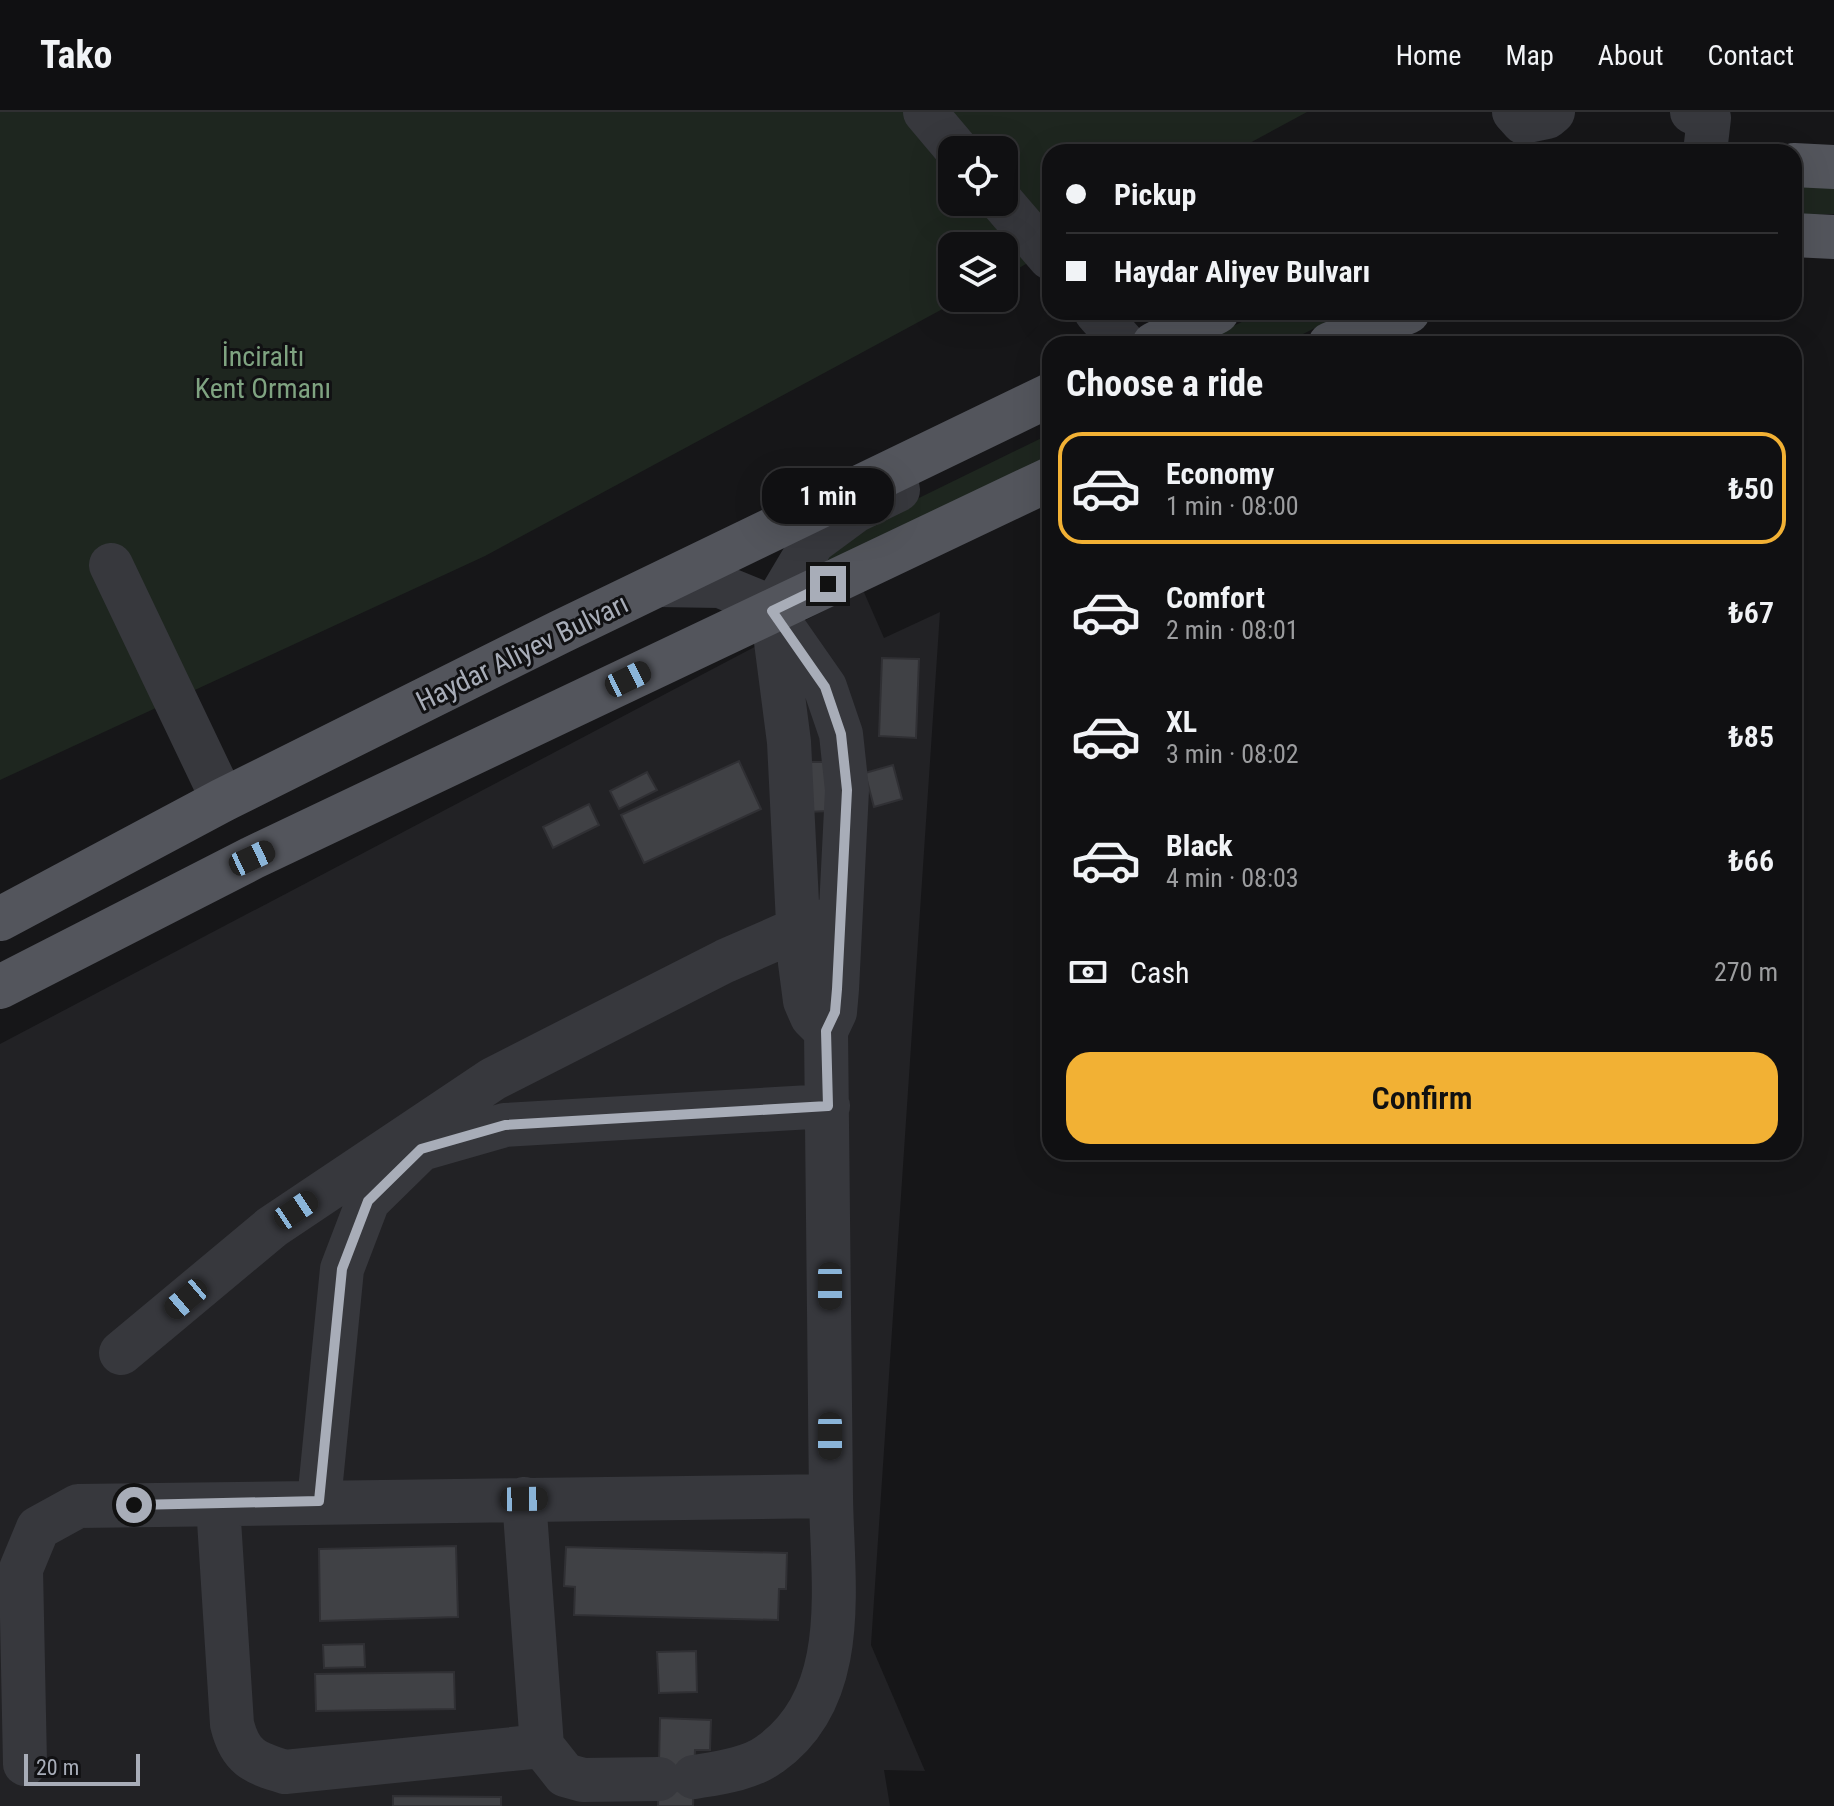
<!DOCTYPE html>
<meta charset="utf-8">
<style>
body{margin:0;font-family:"Roboto Condensed",sans-serif;background:#19191b;color:#f1f3f6;height:100vh;display:flex;flex-direction:column;font-size:30px;white-space:nowrap}
*{box-sizing:border-box;margin:0}
p{font-size:26px;color:#9c9d9f}
.icon{flex:none;width:44px;height:44px;fill:none;stroke:currentColor;stroke-width:2;stroke-linecap:round;stroke-linejoin:round}
.map{position:relative;flex:1;overflow:hidden}
.details{position:absolute;left:1042px;top:224px;width:760px;height:824px;display:flex;flex-direction:column;background:#101012;border-radius:24px;box-shadow:0 8px 32px #0002,0 0 0 2px #303032}
.details>*{flex:none}
.top-card{position:absolute;left:1042px;top:32px;width:760px;height:176px;border-radius:24px;box-shadow:0 8px 32px #0002,0 0 0 2px #303032;display:grid;align-content:center;height:176px;padding:0 24px;background:#101012}
.controls{position:absolute;left:938px;top:24px;display:grid;gap:16px}
.controls a{display:grid;place-items:center;width:80px;height:80px;border-radius:16px;background:#101012;box-shadow:0 8px 32px #0002,0 0 0 2px #303032;font-size:40px}
.scale{position:absolute;left:24px;bottom:20px;width:116px;box-sizing:border-box;padding-left:8px;border:4px solid #a8adb8;border-top:0;font-size:22px;line-height:28px;white-space:nowrap;color:#a8adb8;-webkit-text-stroke:6px #111113;paint-order:stroke}
.end{position:absolute;width:36px;height:36px;margin:-18px;border:10px solid #a8adb8;background:#111;box-shadow:0 0 0 4px #111}
.from{border-radius:50%}
.bubble{position:absolute;height:56px;border-radius:24px;background:#101012;box-shadow:0 8px 32px #0002,0 0 0 2px #303032;font-size:26px;font-weight:600;line-height:56px;text-align:center}
.car{position:absolute;width:24px;height:48px;margin:-24px -12px;border-radius:10px;box-shadow:0 0 6px 2px #0007;background:linear-gradient(#222 24%,#8ab4d8 0 40%,#222 0 76%,#8ab4d8 0 86%,#222 0)}
.top-card b{display:flex;align-items:center;gap:28px;height:76px;font-size:30px}
.top-card b+b{border-top:2px solid #303032}
.top-card i{width:20px;height:20px;background:#f1f3f6}
ul{padding:0;list-style:none}
li{display:flex;align-items:center;gap:24px;height:112px;margin:0 16px 12px;padding:0 8px;border:4px solid transparent;border-radius:24px}
li div{flex:1}
li b{display:block;font-size:30px}
li em{font-style:normal;font-weight:600}
li.active{border-color:#f2b134}
li>.icon{width:72px;height:72px;stroke-width:1.5}
h2{padding:0 24px;font-size:36px;line-height:96px}
.pay{display:flex;align-items:center;gap:20px;height:88px;padding:0 24px;font-size:30px}
.pay p{margin-inline-start:auto}
.primary-button{display:flex;gap:16px;margin-top:auto;padding:16px 24px}
.primary-button a{flex:1;height:92px;border-radius:24px;background:#f2b134;color:#111;font-size:32px;font-weight:600;line-height:92px;text-align:center}
header{display:flex;align-items:center;gap:48px;box-sizing:border-box;height:112px;padding:0 40px;background:#101012;border-bottom:2px solid #303032}
header strong{font-size:38px}
nav{display:flex;gap:44px;margin-inline-start:auto;font-size:28px}
.map>svg:first-child{display:block}
.built{fill:#222225}
.green{fill:#1e261f;fill-rule:evenodd}
.building{fill:#404145;stroke:#303034;stroke-width:2}
.lines{fill:none;stroke-linecap:round;stroke-linejoin:round}
.minor{stroke:#37383d;stroke-width:44}
.major{stroke:#53555c;stroke-width:44}
.route{stroke:#a8adb8;stroke-width:10}
.labels{text-anchor:middle;stroke-width:6;stroke-linejoin:round;paint-order:stroke}
.park-label{font-size:28px;fill:#7fa381;stroke:#111113}
.street-label{font-size:28px;fill:#a8adb8;stroke:#111113}
</style>
<header>
<strong>Tako</strong>
<nav><a>Home</a><a>Map</a><a>About</a><a>Contact</a></nav>
</header>
<div class="map">
<svg width="1834" height="1694" viewBox="0 0 1834 1694">
<rect width="100%" height="100%" fill="#161618"/>
<!-- built -->
<path class="built" d="M863,478L884,526L940,500L871,1533L925,1659L884,1658L890,1694H0V932Z"/>
<!-- green -->
<path class="green" d="M0,0H1307L1233,40H1050V139L1004,164V134H952V186H963L485,444L0,668ZM952,38H1004V90H952Z
M1794,72L1834,73V102L1794,103Z
M1263,200H1347L1283,232H1195Z
M1050,322V347L824,458L837,426Z"/>
<!-- building -->
<path class="building" d="M882,546L919,547L916,626L879,624Z
M739,649L761,697L644,751L621,703Z
M805,650H828L829,699L807,700Z
M893,653L902,687L874,695L865,661Z
M647,660L657,678L619,697L610,679Z
M589,692L599,713L553,736L543,715Z
M456,1434L458,1505L320,1509L319,1437Z
M566,1435L787,1441L786,1477H779L778,1508L574,1503L575,1475L564,1474Z
M364,1532L365,1555L324,1556L323,1533Z
M696,1539L697,1580L659,1581L657,1540Z
M454,1560L455,1597L316,1599L315,1562Z
M660,1606L711,1608L710,1638H695L693,1694H658Z
M393,1684L501,1685V1694H393Z"/>
<g class="lines">
<!-- minor -->
<path class="minor" d="M925,0L957,38
M1514,0L1523,10L1547,5L1553,0
M1692,0L1709,6L1705,40
M1002,90L1050,146
M1096,200L1124,232
M111,453L223,688
M659,473L720,474L759,490L772,499L825,575L841,622L847,678L837,877L835,900L826,919L812,905L805,889L800,851L789,630L772,499L813,430L855,399L898,378
M121,1241L272,1115L493,967L725,849L798,817L824,809
M524,1387L542,1634
M319,1389L342,1157L368,1089L421,1037L505,1013L828,994
M218,1393L232,1612C240,1645 254,1651 285,1660L542,1634L565,1663L583,1668L659,1667
M25,1652L21,1457L38,1416L78,1394L831,1384L826,919
M694,1665C718,1661 750,1657 770,1642C852,1584 832,1471 831,1384"/>
<!-- major -->
<path class="major" d="M1794,53L1834,55
M1794,123L1834,125
M1154,232L1217,200
M1330,232L1408,200
M0,807L223,688L560,520L1050,283
M0,875L252,746L1050,367"/>
</g>
<g class="lines">
<!-- route -->
<path class="route" d="M134,1393L319,1389L342,1157L368,1089L421,1037L505,1013L828,994L826,919L835,900L837,877L847,678L841,622L825,575L772,499L828,472"/>
</g>
<g class="labels">
<!-- park labels -->
<g class="park-label">
<text x="263" y="254">İnciraltı<tspan x="263" dy="32">Kent Ormanı</tspan></text>
</g>
<!-- street labels -->
<g class="street-label">
<text transform="translate(522 540) rotate(-26)" y="10">Haydar Aliyev Bulvarı</text>
</g>
</g>
</svg>
<div class="controls">
<a><svg class="icon" aria-label="locate" viewBox="0 0 24 24"><circle cx="12" cy="12" r="6"/><path d="M12 2v4M12 18v4M2 12h4M18 12h4"/></svg></a>
<a><svg class="icon" aria-label="layers" viewBox="0 0 24 24"><path d="M12 4l9 5-9 5-9-5zM3 14l9 5 9-5"/></svg></a>
</div>
<div class="scale">20 m</div>
<i class="end from" style="left:134px;top:1393px"></i>
<i class="end" style="left:828px;top:472px"></i>
<div class="bubble" style="left:762px;top:356px;width:132px">1 min</div>
<i class="car" style="left:628px;top:567px;rotate:64deg"></i>
<i class="car" style="left:252px;top:746px;rotate:65deg"></i>
<i class="car" style="left:296px;top:1098px;rotate:56deg"></i>
<i class="car" style="left:830px;top:1174px;rotate:180deg"></i>
<i class="car" style="left:186px;top:1187px;rotate:230deg"></i>
<i class="car" style="left:830px;top:1324px;rotate:180deg"></i>
<i class="car" style="left:524px;top:1387px;rotate:89deg"></i>
<div class="top-card">
<b><i class="from"></i>Pickup</b>
<b><i></i>Haydar Aliyev Bulvarı</b>
</div>
<section class="details">
<h2>Choose a ride</h2>
<ul>
<li class="active"><svg class="icon" aria-label="car" viewBox="0 0 24 24"><path d="M5 17H2v-5l4-1 3-4h7l3 4 3 1v5h-3M9 17h6M6 11h13"/><circle cx="7" cy="17" r="2"/><circle cx="17" cy="17" r="2"/></svg><div><b>Economy</b><p>1 min · 08:00</p></div><em>₺50</em></li>
<li><svg class="icon" aria-label="car" viewBox="0 0 24 24"><path d="M5 17H2v-5l4-1 3-4h7l3 4 3 1v5h-3M9 17h6M6 11h13"/><circle cx="7" cy="17" r="2"/><circle cx="17" cy="17" r="2"/></svg><div><b>Comfort</b><p>2 min · 08:01</p></div><em>₺67</em></li>
<li><svg class="icon" aria-label="car" viewBox="0 0 24 24"><path d="M5 17H2v-5l4-1 3-4h7l3 4 3 1v5h-3M9 17h6M6 11h13"/><circle cx="7" cy="17" r="2"/><circle cx="17" cy="17" r="2"/></svg><div><b>XL</b><p>3 min · 08:02</p></div><em>₺85</em></li>
<li><svg class="icon" aria-label="car" viewBox="0 0 24 24"><path d="M5 17H2v-5l4-1 3-4h7l3 4 3 1v5h-3M9 17h6M6 11h13"/><circle cx="7" cy="17" r="2"/><circle cx="17" cy="17" r="2"/></svg><div><b>Black</b><p>4 min · 08:03</p></div><em>₺66</em></li>
</ul>
<div class="pay"><svg class="icon" aria-label="cash" viewBox="0 0 24 24"><path d="M3 7h18v10H3z"/><circle cx="12" cy="12" r="2"/></svg>Cash<p>270 m</p></div>
<div class="primary-button"><a>Confirm</a></div>
</section>
</div>
